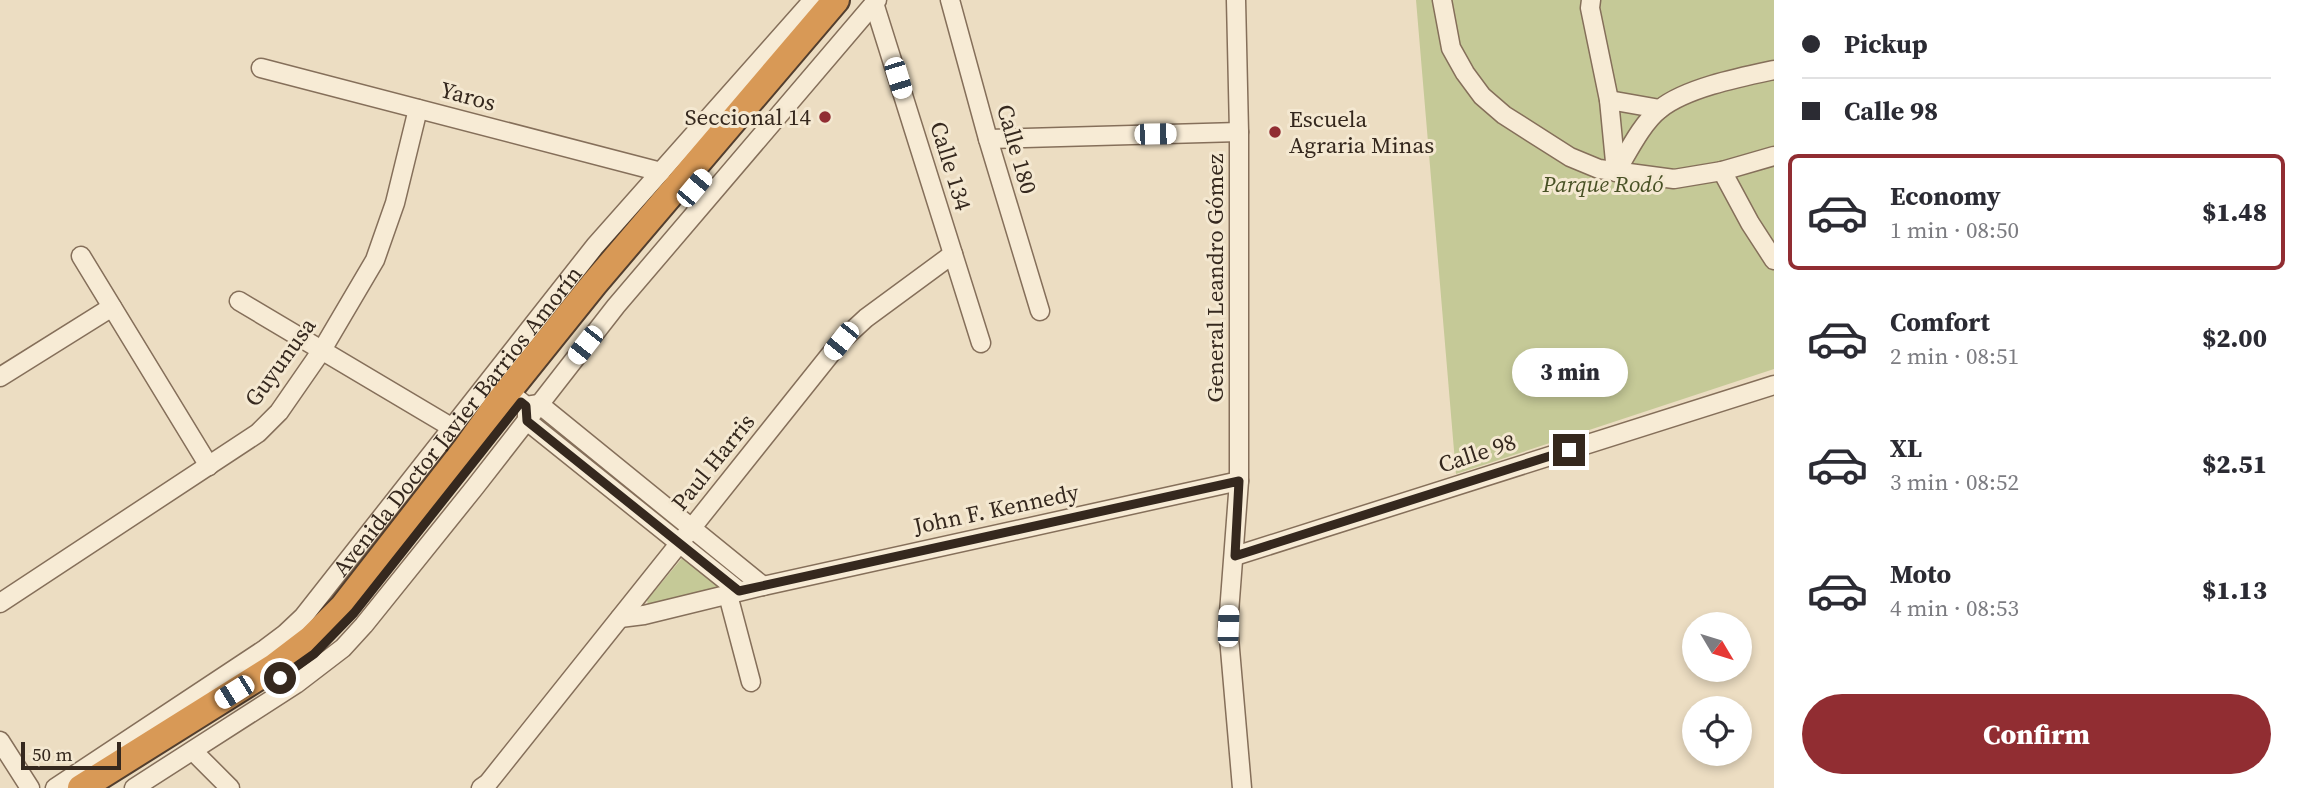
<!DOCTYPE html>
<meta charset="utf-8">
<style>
body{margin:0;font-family:"Source Serif 4",serif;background:#f7f7f7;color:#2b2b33;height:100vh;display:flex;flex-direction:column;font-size:26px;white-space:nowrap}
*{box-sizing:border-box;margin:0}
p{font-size:23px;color:#7c7c81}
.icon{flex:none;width:38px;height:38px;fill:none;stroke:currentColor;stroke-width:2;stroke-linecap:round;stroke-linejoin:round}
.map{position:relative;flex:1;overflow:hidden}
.details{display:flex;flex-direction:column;background:#fff;width:525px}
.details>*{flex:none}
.guide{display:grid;align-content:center;height:154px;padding:0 28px;background:#fff}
.needle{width:46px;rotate:128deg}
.tools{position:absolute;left:1682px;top:612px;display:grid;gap:14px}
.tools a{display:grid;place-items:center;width:70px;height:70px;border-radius:50%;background:#fff;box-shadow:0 4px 10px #0003;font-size:35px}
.scale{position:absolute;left:21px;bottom:18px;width:100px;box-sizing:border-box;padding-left:7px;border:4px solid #35281e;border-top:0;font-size:19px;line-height:24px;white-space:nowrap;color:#35281e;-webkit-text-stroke:5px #f4e8d1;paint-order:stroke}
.end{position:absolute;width:32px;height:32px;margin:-16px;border:9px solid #35281e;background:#fff;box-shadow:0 0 0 4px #fff}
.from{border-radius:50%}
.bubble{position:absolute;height:49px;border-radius:24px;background:#fff;box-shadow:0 4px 10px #0003;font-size:23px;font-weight:800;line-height:49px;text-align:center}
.car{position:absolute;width:21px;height:42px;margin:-21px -10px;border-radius:9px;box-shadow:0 0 5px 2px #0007;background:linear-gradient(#fff 24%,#345 0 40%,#fff 0 76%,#345 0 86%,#fff 0)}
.guide b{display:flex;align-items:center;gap:24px;height:66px;font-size:26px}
.guide b+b{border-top:2px solid #e1e1e2}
.guide i{width:18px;height:18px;background:#2b2b33}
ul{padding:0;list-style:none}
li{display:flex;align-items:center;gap:21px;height:116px;margin:0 14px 10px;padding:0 14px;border:4px solid transparent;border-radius:10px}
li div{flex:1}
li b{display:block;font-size:26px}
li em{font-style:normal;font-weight:800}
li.active{border-color:#912d32}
li>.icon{width:63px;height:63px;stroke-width:1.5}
.cta{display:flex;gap:14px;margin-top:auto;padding:14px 28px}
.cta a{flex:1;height:80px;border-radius:42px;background:#912d32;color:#fff;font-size:28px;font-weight:800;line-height:80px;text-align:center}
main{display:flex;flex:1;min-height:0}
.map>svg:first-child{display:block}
.green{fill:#c5c997}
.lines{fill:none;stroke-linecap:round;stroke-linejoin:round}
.minor-casing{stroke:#856f5a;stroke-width:21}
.highway-casing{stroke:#523e2e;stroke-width:30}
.minor{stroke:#f7ebd5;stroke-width:18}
.highway{stroke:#d89956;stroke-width:26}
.route{stroke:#35281e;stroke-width:9}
.poi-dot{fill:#912d32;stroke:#f4e8d1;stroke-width:2.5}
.labels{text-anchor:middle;stroke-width:6;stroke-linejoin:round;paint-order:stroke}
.street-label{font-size:23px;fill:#35281e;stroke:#f4e8d1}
.poi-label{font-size:23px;fill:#35281e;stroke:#f4e8d1;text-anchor:end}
.park-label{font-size:23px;font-style:italic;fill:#485125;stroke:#f4e8d1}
</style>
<main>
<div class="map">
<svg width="1774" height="788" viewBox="0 0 1774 788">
<rect width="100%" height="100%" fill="#ecddc2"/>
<!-- green -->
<path class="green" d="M1416,0H1774V369L1456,474Z
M683,557L719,582V588L652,608L648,605L647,600Z"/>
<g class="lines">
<defs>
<g id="minor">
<path d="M950,0L988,139L1040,311"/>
<path d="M1236,0L1239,132V481L1228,626L1242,788"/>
<path d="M1442,0L1451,48L1465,73L1482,96L1504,115L1570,157L1599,169L1674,179L1722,171L1774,156"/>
<path d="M1591,0L1590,8L1609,100L1616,172"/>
<path d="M874,3L981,343"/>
<path d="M261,68L661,172"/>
<path d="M1609,100L1660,109"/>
<path d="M988,139L1239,132"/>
<path d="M1722,171L1750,223L1774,260"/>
<path d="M1616,172C1628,152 1642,123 1660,109C1686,88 1741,77 1774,70"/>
<path d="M81,256L209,466"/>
<path d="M239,301L451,427"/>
<path d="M0,377L112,307"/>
<path d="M508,391L526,406L539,404L763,586"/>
<path d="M527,409V421L739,591"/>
<path d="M1235,556L1774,385"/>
<path d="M728,595L751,682"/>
<path d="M0,603L258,433L279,412L322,350L375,260L395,203L418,109"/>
<path d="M620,618L644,615L763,586L1239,481"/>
<path d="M0,741L30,788"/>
<path d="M193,751L230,788"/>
<path id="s1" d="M55,788L265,649L285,634L303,617L595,246L813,0"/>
<path d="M134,788L296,684L343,648L364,625L475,487L616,306L877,0"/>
<path d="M481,788L488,783L841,341L866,318L953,254"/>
</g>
<path id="highway" d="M81,788L274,667L312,638L343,607L465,450L500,401L594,284L836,0"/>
</defs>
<!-- minor casing -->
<use href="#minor" class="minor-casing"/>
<!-- highway casing -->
<use href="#highway" class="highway-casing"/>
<!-- minor -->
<use href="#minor" class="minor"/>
<!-- highway -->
<use href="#highway" class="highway"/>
</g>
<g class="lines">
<!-- route -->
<path class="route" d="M280,678L314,654L354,613L521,402L526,406L527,421L739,591L1239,481L1235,556L1569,450"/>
</g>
<!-- markers -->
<g class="poi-dot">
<circle cx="825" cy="117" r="7"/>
<circle cx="1275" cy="132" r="7"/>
</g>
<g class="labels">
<!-- street labels -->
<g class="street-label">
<text transform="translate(468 96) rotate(15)" y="8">Yaros</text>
<text transform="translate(1017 149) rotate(74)" y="8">Calle 180</text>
<text transform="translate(951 166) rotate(73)" y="8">Calle 134</text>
<text transform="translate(1215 278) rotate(-90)" y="8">General Leandro Gómez</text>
<text transform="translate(280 362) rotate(-54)" y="8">Guyunusa</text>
<text dy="8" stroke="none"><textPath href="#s1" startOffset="551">Avenida Doctor Javier Barrios Amorín</textPath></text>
<text transform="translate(1477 453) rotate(-18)" y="8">Calle 98</text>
<text transform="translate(713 462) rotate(-51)" y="8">Paul Harris</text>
<text transform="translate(996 509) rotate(-12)" y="8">John F. Kennedy</text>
</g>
<!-- poi labels -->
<g class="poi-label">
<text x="811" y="125">Seccional 14</text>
<text x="1289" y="127" text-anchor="start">Escuela<tspan x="1289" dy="26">Agraria Minas</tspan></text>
</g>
<!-- park labels -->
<g class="park-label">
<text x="1603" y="192">Parque Rodó</text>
</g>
</g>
</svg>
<div class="tools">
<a><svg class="needle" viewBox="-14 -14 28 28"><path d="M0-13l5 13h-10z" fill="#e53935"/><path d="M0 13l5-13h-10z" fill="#7c7c81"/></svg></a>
<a><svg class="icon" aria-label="locate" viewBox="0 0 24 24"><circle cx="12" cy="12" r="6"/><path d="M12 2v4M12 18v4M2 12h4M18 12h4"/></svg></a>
</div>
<div class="scale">50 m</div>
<i class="end from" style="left:280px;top:678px"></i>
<i class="end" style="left:1569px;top:450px"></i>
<div class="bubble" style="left:1512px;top:348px;width:116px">3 min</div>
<i class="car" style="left:898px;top:78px;rotate:163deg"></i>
<i class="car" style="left:1155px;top:134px;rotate:89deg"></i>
<i class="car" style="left:694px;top:188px;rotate:40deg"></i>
<i class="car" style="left:841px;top:341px;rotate:219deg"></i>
<i class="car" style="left:585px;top:345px;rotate:218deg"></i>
<i class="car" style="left:1228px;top:626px;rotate:2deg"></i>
<i class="car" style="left:234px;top:692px;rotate:238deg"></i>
</div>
<section class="details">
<div class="guide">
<b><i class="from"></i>Pickup</b>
<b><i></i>Calle 98</b>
</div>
<ul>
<li class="active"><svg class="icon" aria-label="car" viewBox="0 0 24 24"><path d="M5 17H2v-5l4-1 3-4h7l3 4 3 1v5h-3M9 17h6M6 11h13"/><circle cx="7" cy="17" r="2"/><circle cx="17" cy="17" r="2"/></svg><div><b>Economy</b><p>1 min · 08:50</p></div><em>$1.48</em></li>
<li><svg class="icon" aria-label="car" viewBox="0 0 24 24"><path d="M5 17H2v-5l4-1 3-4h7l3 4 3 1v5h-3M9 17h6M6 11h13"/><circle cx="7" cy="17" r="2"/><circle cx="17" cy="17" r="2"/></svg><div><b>Comfort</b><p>2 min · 08:51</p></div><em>$2.00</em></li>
<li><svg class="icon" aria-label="car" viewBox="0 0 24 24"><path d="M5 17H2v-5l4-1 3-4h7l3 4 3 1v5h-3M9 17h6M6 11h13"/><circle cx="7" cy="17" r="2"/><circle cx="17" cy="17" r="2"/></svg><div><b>XL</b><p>3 min · 08:52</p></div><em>$2.51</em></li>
<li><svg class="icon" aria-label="car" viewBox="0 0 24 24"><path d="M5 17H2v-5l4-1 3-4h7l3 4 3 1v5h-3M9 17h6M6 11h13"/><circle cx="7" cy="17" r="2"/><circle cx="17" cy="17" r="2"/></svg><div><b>Moto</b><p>4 min · 08:53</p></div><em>$1.13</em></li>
</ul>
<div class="cta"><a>Confirm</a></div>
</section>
</main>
